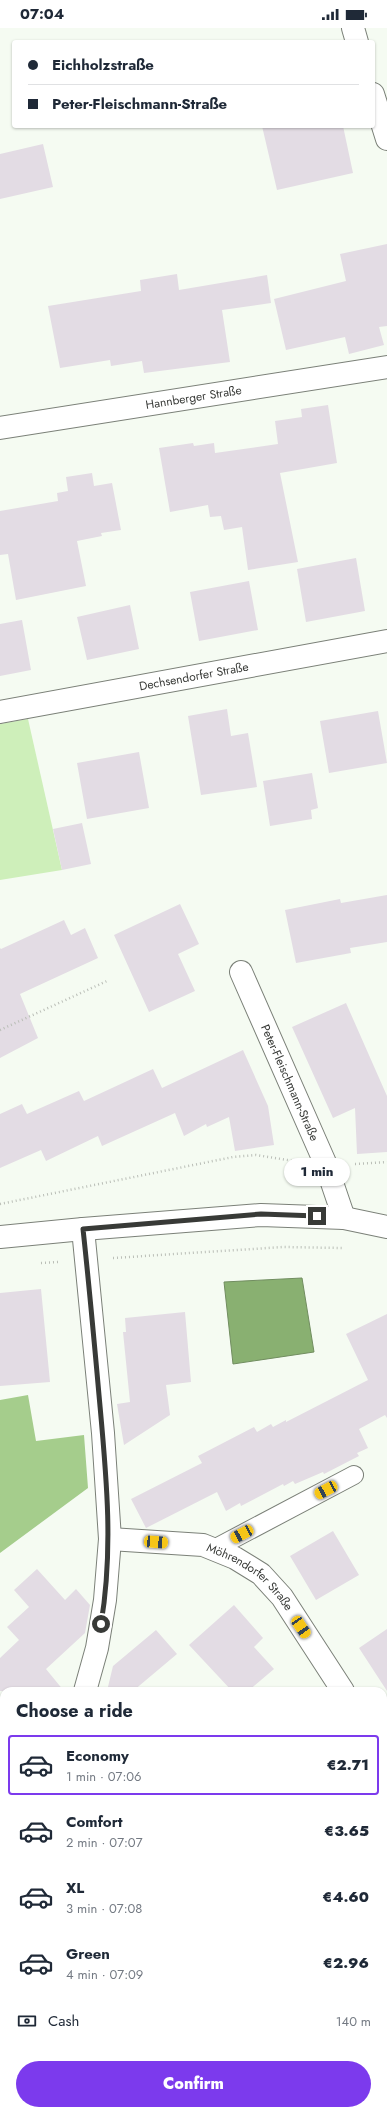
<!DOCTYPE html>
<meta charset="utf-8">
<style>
body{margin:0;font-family:Jost,sans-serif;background:#f2f2f3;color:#1f2937;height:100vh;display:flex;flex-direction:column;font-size:15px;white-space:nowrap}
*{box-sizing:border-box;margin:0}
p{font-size:13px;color:#747a83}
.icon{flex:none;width:22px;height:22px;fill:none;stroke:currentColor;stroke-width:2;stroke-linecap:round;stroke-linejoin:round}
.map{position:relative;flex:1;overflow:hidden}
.panel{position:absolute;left:0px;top:1659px;width:387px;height:428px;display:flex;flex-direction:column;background:#fff;border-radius:12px 12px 0 0;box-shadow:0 1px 3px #0004}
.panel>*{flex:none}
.guide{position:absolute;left:12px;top:12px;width:363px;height:88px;border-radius:4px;box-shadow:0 1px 3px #0004;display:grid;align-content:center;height:88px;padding:0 16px;background:#fff}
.end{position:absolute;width:18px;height:18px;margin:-9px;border:5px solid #383a37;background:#fff;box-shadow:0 0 0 2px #fff}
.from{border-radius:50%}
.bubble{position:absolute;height:28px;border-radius:14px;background:#fff;box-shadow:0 1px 3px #0004;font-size:13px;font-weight:800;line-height:28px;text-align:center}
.car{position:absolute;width:12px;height:24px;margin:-12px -6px;border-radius:5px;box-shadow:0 0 3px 1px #0007;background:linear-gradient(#f5c518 24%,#345 0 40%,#f5c518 0 76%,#345 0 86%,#f5c518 0)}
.guide b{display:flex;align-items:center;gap:14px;height:38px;font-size:15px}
.guide b+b{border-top:1px solid #e0e1e3}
.guide i{width:10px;height:10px;background:#1f2937}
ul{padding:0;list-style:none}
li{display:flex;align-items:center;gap:12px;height:60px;margin:0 8px 6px;padding:0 8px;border:2px solid transparent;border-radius:4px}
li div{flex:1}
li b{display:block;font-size:15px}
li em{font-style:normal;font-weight:800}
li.selected{border-color:#7c3aed}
li>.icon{width:36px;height:36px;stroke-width:1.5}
h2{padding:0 16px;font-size:18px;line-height:48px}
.pay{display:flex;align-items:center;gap:10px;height:44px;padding:0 16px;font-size:15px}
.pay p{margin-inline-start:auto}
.button{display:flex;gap:8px;margin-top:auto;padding:8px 16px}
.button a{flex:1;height:46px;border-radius:24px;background:#7c3aed;color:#fff;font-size:16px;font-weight:800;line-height:46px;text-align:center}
.status{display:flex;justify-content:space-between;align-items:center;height:28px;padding:0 20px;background:#fff;direction:ltr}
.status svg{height:11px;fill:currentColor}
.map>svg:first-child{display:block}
.green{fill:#ceefba}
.forest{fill:#a5cd8c}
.water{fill:#89b071;stroke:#718d60}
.building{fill:#e3dce4}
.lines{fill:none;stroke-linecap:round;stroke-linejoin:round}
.lane-casing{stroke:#7b8078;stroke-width:20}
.street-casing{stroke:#7b8078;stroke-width:24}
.secondary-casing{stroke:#7b8078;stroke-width:24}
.path{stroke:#babeb7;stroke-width:2.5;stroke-dasharray:1 3;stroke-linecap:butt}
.lane{stroke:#fff;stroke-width:18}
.street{stroke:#fff;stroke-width:22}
.secondary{stroke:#fff;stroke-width:22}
.route{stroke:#383a37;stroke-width:5}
.labels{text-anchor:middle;stroke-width:3.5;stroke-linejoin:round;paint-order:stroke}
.street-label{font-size:12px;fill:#383a37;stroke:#fff}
</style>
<div class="status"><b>07:04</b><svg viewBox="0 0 49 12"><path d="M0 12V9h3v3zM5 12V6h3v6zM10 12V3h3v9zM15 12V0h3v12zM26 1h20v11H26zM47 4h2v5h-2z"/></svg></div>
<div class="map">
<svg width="387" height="2087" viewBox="0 0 387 2087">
<rect width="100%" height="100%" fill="#f5fbf2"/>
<!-- green -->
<path class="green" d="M28,691L62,842L0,852V696Z"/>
<!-- forest -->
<path class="forest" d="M28,1367L36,1413L84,1407L88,1460L0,1525V1372Z"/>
<!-- water -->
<path class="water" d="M302,1250L314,1324L233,1336L224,1254Z"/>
<!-- building -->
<path class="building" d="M262,98H343L353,145L277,162Z
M43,116L53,159L0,171V126Z
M387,216V298L379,299L384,317L349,326L345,309L286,322L274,271L346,253L340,226Z
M177,246L179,262L267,247L271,275L222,282L230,334L144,345L142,333L111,338L110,332L60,340L48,278L141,263L140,252Z
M328,377L337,435L280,445L298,534L248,542L242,499L224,502L221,488L210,489L208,477L170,484L159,420L193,415L194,418L214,415L215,425L278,416L275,393L302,389L301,381Z
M92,445L94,458L112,455L121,502L101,505L102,508L77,513L86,558L16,572L8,526L0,527V483L58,473L57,465L68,463L66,449Z
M356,530L365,583L306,594L297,541Z
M249,553L258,602L199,613L190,564Z
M130,577L139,621L87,632L77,589Z
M22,592L31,642L0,648V596Z
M227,681L231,708L248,705L257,759L201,767L188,688Z
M378,683L387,735L329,745L320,693Z
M139,724L149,780L87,791L77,735Z
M312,745L318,780L311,782L312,791L270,798L263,753Z
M82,795L91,836L62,842L53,801Z
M387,867V914L350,920L351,925L296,935L285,882L340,871L341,875Z
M180,876L199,916L178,926L195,963L149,984L114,907Z
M64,892L71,907L85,900L98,930L20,966L38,1010L0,1030V920L1,921Z
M346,975L387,1068V1124L357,1126L355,1080L333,1090L292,999Z
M243,1022L268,1078L274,1117L235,1123L229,1089L207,1099L206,1096L184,1108L175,1085L102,1118L98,1108L46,1133L41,1122L0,1140V1086L22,1076L27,1086L79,1063L84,1073L153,1041L162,1060Z
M41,1261L50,1354L0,1358V1265Z
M185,1284L191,1354L166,1357L170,1387L124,1417L117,1376L130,1374L123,1304H126L125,1290Z
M387,1286V1390L385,1387L359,1401L368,1420L357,1425L359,1428L324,1446L323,1444L295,1456L293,1453L284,1458L283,1456L241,1478L240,1475L226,1483L217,1464L146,1500L131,1471L202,1435L198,1428L254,1399L257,1404L271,1396L273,1399L286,1392V1394L368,1352L346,1306Z
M333,1503L359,1547L316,1572L290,1528Z
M37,1541L65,1572L76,1561L90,1577L85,1605L46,1641L64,1663H0V1630L19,1612L7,1599L29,1579L14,1562Z
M234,1577L263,1610L254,1619L274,1641L248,1663H232L189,1617Z
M387,1601V1663L359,1620Z
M156,1602L177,1626L133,1663H107L113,1638Z"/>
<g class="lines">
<defs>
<path id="lane" d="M214,1521L354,1447"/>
<g id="street">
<path d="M353,0L357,14"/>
<path d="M373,66L387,111"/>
<path id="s1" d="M0,400L387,339"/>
<path id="s2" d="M0,684L387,613"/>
<path id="s3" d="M241,944L326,1137L344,1190"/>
<path d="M83,1201L103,1405L110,1511L105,1572L97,1620L85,1663"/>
<path id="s4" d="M110,1511L203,1517L235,1530L261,1546L282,1569L343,1663"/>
<path d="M0,1782L4,1778"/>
<path d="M383,1960L387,1958"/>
</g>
<path id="secondary" d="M0,1209L83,1201L261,1187L344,1190L387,1199"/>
</defs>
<!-- lane casing -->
<use href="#lane" class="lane-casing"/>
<!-- street casing -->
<use href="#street" class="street-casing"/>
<!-- secondary casing -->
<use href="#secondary" class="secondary-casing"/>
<!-- path -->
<path class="path" d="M0,1002L107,953
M355,1136L387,1134
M0,1176L233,1129L256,1127L294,1133
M113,1230L283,1219L342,1220
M41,1235L58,1234"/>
<!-- lane -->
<use href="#lane" class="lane"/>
<!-- street -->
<use href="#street" class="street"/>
<!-- secondary -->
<use href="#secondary" class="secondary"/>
</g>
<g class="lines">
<!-- route -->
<path class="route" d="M101,1596C114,1519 106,1444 99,1367C94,1311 89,1256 83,1201L261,1186L317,1188"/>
</g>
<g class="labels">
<!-- street labels -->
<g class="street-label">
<text dy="4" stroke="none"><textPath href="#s1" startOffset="196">Hannberger Straße</textPath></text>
<text dy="4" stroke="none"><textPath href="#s2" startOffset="197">Dechsendorfer Straße</textPath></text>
<text dy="4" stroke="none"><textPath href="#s3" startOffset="121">Peter-Fleischmann-Straße</textPath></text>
<text dy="4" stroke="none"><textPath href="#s4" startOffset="151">Möhrendorfer Straße</textPath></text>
</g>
</g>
</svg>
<i class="end from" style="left:101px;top:1596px"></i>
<i class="end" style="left:317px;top:1188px"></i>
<div class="bubble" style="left:284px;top:1130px;width:66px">1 min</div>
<i class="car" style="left:326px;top:1462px;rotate:242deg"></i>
<i class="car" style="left:242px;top:1506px;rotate:242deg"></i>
<i class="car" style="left:156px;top:1514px;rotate:94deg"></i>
<i class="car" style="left:301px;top:1599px;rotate:146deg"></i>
<div class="guide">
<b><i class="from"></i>Eichholzstraße</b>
<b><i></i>Peter-Fleischmann-Straße</b>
</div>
<section class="panel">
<h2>Choose a ride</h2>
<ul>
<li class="selected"><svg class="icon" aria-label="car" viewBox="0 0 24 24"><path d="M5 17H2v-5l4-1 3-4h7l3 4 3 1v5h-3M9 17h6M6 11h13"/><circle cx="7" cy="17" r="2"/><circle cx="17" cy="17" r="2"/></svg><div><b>Economy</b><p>1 min · 07:06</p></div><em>€2.71</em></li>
<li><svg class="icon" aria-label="car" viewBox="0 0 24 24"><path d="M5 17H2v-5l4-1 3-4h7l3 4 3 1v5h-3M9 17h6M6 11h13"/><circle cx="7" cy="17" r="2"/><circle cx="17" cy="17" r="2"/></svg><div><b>Comfort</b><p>2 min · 07:07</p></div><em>€3.65</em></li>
<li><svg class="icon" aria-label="car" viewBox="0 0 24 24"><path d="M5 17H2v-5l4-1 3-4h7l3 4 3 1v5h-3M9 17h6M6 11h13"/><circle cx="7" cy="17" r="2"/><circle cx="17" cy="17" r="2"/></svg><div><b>XL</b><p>3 min · 07:08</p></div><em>€4.60</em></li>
<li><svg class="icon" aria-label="car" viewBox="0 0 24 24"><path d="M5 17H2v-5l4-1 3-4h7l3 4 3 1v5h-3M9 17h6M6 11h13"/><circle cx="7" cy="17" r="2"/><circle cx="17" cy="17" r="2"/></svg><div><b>Green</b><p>4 min · 07:09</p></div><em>€2.96</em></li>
</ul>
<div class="pay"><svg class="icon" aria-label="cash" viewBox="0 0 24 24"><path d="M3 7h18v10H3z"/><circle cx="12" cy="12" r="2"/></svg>Cash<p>140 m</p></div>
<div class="button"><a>Confirm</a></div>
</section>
</div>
